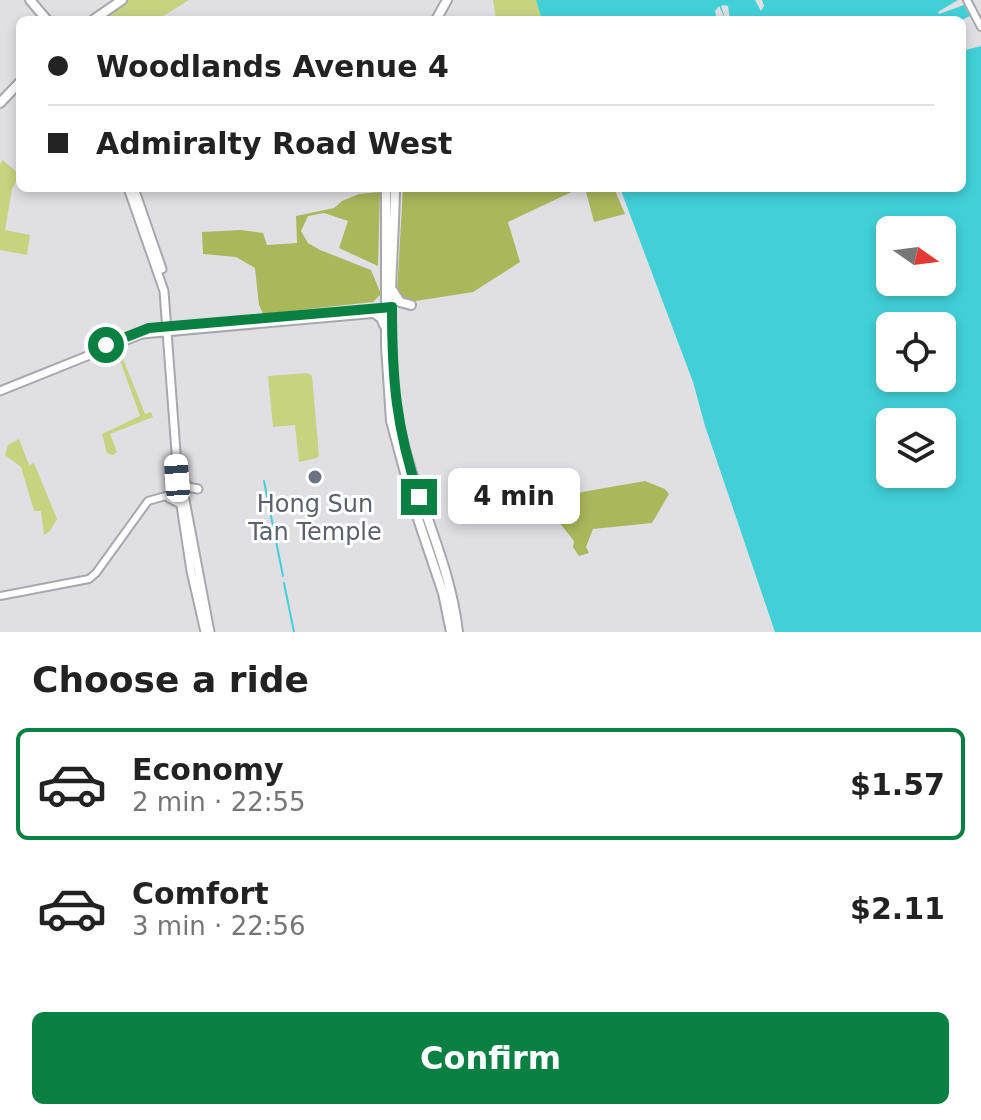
<!DOCTYPE html>
<meta charset="utf-8">
<style>
body{margin:0;font-family:"DejaVu Sans",sans-serif;background:#f6f6f6;color:#222;height:100vh;display:flex;flex-direction:column;font-size:30px;white-space:nowrap}
*{box-sizing:border-box;margin:0}
p{font-size:26px;color:#767676}
.icon{flex:none;width:44px;height:44px;fill:none;stroke:currentColor;stroke-width:2;stroke-linecap:round;stroke-linejoin:round}
.map{position:relative;height:632px;overflow:hidden}
.panel{display:flex;flex-direction:column;background:#fff;flex:1}
.panel>*{flex:none}
.guide{position:absolute;left:16px;top:16px;width:950px;height:176px;border-radius:12px;box-shadow:0 4px 12px #0003;display:grid;align-content:center;height:176px;padding:0 32px;background:#fff}
.needle{width:52px;rotate:104deg}
.buttons{position:absolute;left:876px;top:216px;display:grid;gap:16px}
.buttons a{display:grid;place-items:center;width:80px;height:80px;border-radius:12px;background:#fff;box-shadow:0 4px 12px #0003;font-size:40px}
.end{position:absolute;width:36px;height:36px;margin:-18px;border:10px solid #0b8043;background:#fff;box-shadow:0 0 0 4px #fff}
.from{border-radius:50%}
.bubble{position:absolute;height:56px;border-radius:12px;background:#fff;box-shadow:0 4px 12px #0003;font-size:26px;font-weight:800;line-height:56px;text-align:center}
.car{position:absolute;width:24px;height:48px;margin:-24px -12px;border-radius:10px;box-shadow:0 0 6px 2px #0007;background:linear-gradient(#fff 24%,#345 0 40%,#fff 0 76%,#345 0 86%,#fff 0)}
.guide b{display:flex;align-items:center;gap:28px;height:76px;font-size:30px}
.guide b+b{border-top:2px solid #e0e0e0}
.guide i{width:20px;height:20px;background:#222}
ul{padding:0;list-style:none}
li{display:flex;align-items:center;gap:24px;height:112px;margin:0 16px 12px;padding:0 16px;border:4px solid transparent;border-radius:12px}
li div{flex:1}
li b{display:block;font-size:30px}
li em{font-style:normal;font-weight:800}
li.on{border-color:#0b8043}
li>.icon{width:72px;height:72px;stroke-width:1.5}
h2{padding:0 32px;font-size:36px;line-height:96px}
.button{display:flex;gap:16px;margin-top:auto;padding:16px 32px}
.button a{flex:1;height:92px;border-radius:12px;background:#0b8043;color:#fff;font-size:32px;font-weight:800;line-height:92px;text-align:center}
.map>svg:first-child{display:block}
.green{fill:#c7d37e}
.forest{fill:#abb75b}
.water{fill:#42d0d7;fill-rule:evenodd}
.lines{fill:none;stroke-linecap:round;stroke-linejoin:round}
.stream{stroke:#42d0d7;stroke-width:2}
.tertiary-casing{stroke:#a8a8ac;stroke-width:10}
.secondary-casing{stroke:#a8a8ac;stroke-width:11}
.primary-casing{stroke:#a8a8ac;stroke-width:12}
.tertiary{stroke:#fff;stroke-width:6}
.secondary{stroke:#fff;stroke-width:7}
.primary{stroke:#fff;stroke-width:8}
.route{stroke:#0b8043;stroke-width:10}
.worship-dot{fill:#6b7280;stroke:#fff;stroke-width:3}
.labels{text-anchor:middle;stroke-width:6;stroke-linejoin:round;paint-order:stroke}
.worship-label{font-size:24px;fill:#5b616d;stroke:#fff}
</style>
<div class="map">
<svg width="981" height="632" viewBox="0 0 981 632">
<rect width="100%" height="100%" fill="#e0e0e4"/>
<!-- green -->
<path class="green" d="M128,0H189L157,20H100Z
M493,0H536L543,20H496Z
M3,160L20,175L12,189L5,230L30,235L27,255L0,250V164Z
M120,351L145,414L151,412L153,417L110,434L117,452L113,455L107,453L102,434L140,416L117,352Z
M308,373L312,376L319,455L317,458L299,462L295,425L273,427L268,376Z
M19,439L29,465L34,463L57,519L50,531L44,535L41,511H34L21,467L5,455L8,445Z"/>
<!-- forest -->
<path class="forest" d="M403,188H580L508,222L520,262L473,292L409,302L400,298L397,293Z
M585,188H614L625,214L594,222Z
M380,192L378,266L339,248L348,221L324,213L308,216L301,231L308,243L320,250L371,270L381,294L373,302L263,314L259,305L255,268L236,257L203,254L202,232L241,230L263,233L267,245L297,243L296,216L334,208L342,201L359,194Z
M645,481L665,489L669,494L652,523L593,529L586,547L589,553L579,556L573,547L574,541L547,507L582,492Z"/>
<!-- water -->
<path class="water" d="M536,0H755L761,11L764,6L762,0H958L938,12L939,14L964,5L970,16L962,20H730L728,6L724,5L721,6L726,20L719,6L715,11L717,20H689L685,18L683,20H542Z
M981,46V632H775L705,426L693,382L620,188H962V51ZM890,230H942V282H890ZM890,326H942V378H890ZM890,422H942V474H890Z"/>
<g class="lines">
<!-- stream -->
<path class="stream" d="M264,481L283,576
M284,583L294,632"/>
<defs>
<path id="tertiary" d="M967,0L981,27
M0,596L89,579L96,573L148,501L183,491"/>
<path id="secondary" d="M128,188L164,291L179,492L191,571L205,632
M134,188L162,269
M0,391L142,334L378,313
M182,477L188,487L198,489
M169,498L181,504
M185,500L210,632"/>
<path id="primary" d="M30,0L47,20
M93,20L122,0
M436,20L447,0
M0,103L20,82
M386,188V346L391,421L415,510L443,593L451,632
M395,188C394,260 383,351 398,420C412,492 450,559 458,632
M393,291L400,302L411,305
M374,313L381,318L384,325"/>
</defs>
<!-- tertiary casing -->
<use href="#tertiary" class="tertiary-casing"/>
<!-- secondary casing -->
<use href="#secondary" class="secondary-casing"/>
<!-- primary casing -->
<use href="#primary" class="primary-casing"/>
<!-- tertiary -->
<use href="#tertiary" class="tertiary"/>
<!-- secondary -->
<use href="#secondary" class="secondary"/>
<!-- primary -->
<use href="#primary" class="primary"/>
</g>
<g class="lines">
<!-- route -->
<path class="route" d="M106,345L149,328L392,307C392,380 396,427 419,497"/>
</g>
<!-- markers -->
<circle class="worship-dot" cx="315" cy="477" r="8"/>
<g class="labels">
<!-- worship labels -->
<g class="worship-label">
<text x="315" y="512">Hong Sun<tspan x="315" dy="28">Tan Temple</tspan></text>
</g>
</g>
</svg>
<div class="buttons">
<a><svg class="needle" viewBox="-14 -14 28 28"><path d="M0-13l5 13h-10z" fill="#e53935"/><path d="M0 13l5-13h-10z" fill="#767676"/></svg></a>
<a><svg class="icon" aria-label="locate" viewBox="0 0 24 24"><circle cx="12" cy="12" r="6"/><path d="M12 2v4M12 18v4M2 12h4M18 12h4"/></svg></a>
<a><svg class="icon" aria-label="layers" viewBox="0 0 24 24"><path d="M12 4l9 5-9 5-9-5zM3 14l9 5 9-5"/></svg></a>
</div>
<i class="end from" style="left:106px;top:345px"></i>
<i class="end" style="left:419px;top:497px"></i>
<div class="bubble" style="left:448px;top:468px;width:132px">4 min</div>
<i class="car" style="left:177px;top:478px;rotate:356deg"></i>
<div class="guide">
<b><i class="from"></i>Woodlands Avenue 4</b>
<b><i></i>Admiralty Road West</b>
</div>
</div>
<section class="panel">
<h2>Choose a ride</h2>
<ul>
<li class="on"><svg class="icon" aria-label="car" viewBox="0 0 24 24"><path d="M5 17H2v-5l4-1 3-4h7l3 4 3 1v5h-3M9 17h6M6 11h13"/><circle cx="7" cy="17" r="2"/><circle cx="17" cy="17" r="2"/></svg><div><b>Economy</b><p>2 min · 22:55</p></div><em>$1.57</em></li>
<li><svg class="icon" aria-label="car" viewBox="0 0 24 24"><path d="M5 17H2v-5l4-1 3-4h7l3 4 3 1v5h-3M9 17h6M6 11h13"/><circle cx="7" cy="17" r="2"/><circle cx="17" cy="17" r="2"/></svg><div><b>Comfort</b><p>3 min · 22:56</p></div><em>$2.11</em></li>
</ul>
<div class="button"><a>Confirm</a></div>
</section>
